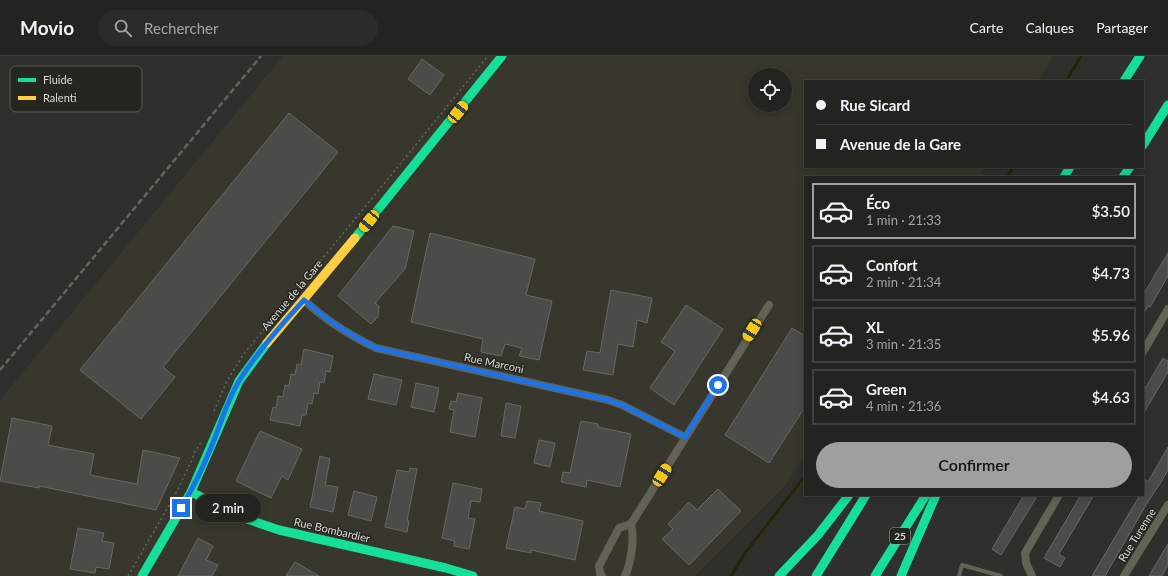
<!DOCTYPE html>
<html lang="fr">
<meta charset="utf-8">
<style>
body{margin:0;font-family:Lato,sans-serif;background:#2b2b29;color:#f1f3f6;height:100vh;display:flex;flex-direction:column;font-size:15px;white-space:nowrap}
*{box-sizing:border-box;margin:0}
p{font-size:13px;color:#a3a4a5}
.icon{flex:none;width:22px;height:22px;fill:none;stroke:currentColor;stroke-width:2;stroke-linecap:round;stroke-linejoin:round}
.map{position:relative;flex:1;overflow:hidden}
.panel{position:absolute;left:804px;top:120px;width:340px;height:320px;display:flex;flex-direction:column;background:#232320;border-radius:0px;box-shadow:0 2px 10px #0003,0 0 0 1px #40403e}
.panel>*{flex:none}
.banner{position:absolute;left:804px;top:24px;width:340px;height:88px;border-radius:0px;box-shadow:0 2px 10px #0003,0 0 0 1px #40403e;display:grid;align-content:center;height:88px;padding:0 12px;background:#232320}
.tools{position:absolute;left:748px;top:12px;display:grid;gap:8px}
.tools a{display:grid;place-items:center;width:44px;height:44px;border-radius:50%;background:#232320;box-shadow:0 2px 10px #0003,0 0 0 1px #40403e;font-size:20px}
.end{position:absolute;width:18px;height:18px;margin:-9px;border:5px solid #1a73e8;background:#fff;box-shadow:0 0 0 2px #fff}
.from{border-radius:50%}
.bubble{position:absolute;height:28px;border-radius:14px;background:#232320;box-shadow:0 2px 10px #0003,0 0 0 1px #40403e;font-size:13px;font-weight:600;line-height:28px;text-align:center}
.car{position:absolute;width:12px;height:24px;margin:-12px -6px;border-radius:5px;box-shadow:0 0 3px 1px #0007;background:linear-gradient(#f5c518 24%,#345 0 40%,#f5c518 0 76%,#345 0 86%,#f5c518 0)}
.banner b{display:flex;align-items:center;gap:14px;height:38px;font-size:15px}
.banner b+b{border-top:1px solid #40403e}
.banner i{width:10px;height:10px;background:#f1f3f6}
ul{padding:7px 0 0;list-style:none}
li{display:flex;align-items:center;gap:12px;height:56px;margin:0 8px 6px;padding:0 4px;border:2px solid #40403e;border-radius:0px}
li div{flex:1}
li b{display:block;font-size:15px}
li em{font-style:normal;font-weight:600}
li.active{border-color:#9f9f9b}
li>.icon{width:36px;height:36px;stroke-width:1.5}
.primary-button{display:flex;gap:8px;margin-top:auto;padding:8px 12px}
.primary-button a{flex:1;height:46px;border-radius:24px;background:#9f9f9b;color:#111;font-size:16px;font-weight:600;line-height:46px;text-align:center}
header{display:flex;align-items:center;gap:24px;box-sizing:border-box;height:56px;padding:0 20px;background:#232320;border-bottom:1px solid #40403e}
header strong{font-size:19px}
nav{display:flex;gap:22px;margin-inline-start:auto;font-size:14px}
.search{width:280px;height:36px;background:#2b2b29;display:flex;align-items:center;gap:10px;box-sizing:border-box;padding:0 14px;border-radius:22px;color:#a3a4a5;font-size:15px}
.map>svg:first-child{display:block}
.built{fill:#38372d;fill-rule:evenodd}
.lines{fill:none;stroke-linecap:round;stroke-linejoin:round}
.stream{stroke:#262304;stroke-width:2.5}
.building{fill:#4b4b48;stroke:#686865}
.path{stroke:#67665f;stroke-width:1.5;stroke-dasharray:2 3;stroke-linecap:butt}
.lane{stroke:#636256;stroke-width:4}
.street{stroke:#636256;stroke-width:8}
.fast{stroke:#16e098;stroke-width:9}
.slow{stroke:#ffcf43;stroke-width:9}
.rail{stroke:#65655e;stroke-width:2.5;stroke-dasharray:6 3;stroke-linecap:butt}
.route{stroke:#1a73e8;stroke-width:5}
.labels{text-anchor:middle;stroke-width:3;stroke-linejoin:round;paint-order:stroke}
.shield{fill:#262621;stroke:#a5a5a1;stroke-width:1}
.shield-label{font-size:10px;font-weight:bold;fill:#dcdbd8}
.street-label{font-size:11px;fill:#dcdbd8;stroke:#262621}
.key{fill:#262621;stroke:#5d5c58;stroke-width:1}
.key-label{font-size:11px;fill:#dcdbd8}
</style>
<header>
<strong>Movio</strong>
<div class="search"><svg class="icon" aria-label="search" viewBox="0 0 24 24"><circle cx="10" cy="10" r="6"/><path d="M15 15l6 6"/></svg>Rechercher</div>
<nav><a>Carte</a><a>Calques</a><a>Partager</a></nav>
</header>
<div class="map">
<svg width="1168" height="520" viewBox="0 0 1168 520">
<rect width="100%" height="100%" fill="#2f2f2b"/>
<!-- built -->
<path class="built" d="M283,0H1053L1038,25H805V111H985L979,121H805V398L786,429L695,520H0V344ZM755,19H785V49H755Z"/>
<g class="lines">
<!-- stream -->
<path class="stream" d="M1066,25L1081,0
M1007,121L1013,111
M731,520L745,497L805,420"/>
</g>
<!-- building -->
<path class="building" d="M422,3L444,19L430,39L408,23Z
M289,57L338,96L163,311L175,321L141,363L80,314Z
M393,170L414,175L405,213L375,247L379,250L378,261L371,268L338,240Z
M430,177L535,203L526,239L552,245L539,304L519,300L522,292L505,288L501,300L481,296L483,283L411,266Z
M1168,197V220L1150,251L1148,250L1143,259V239Z
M611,234L652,242L647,267L637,264L633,291L618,288L613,319L583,314L587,295L600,297Z
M686,249L723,273L674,349L650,332L675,295L661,286Z
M792,272L805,280V351L769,407L725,379Z
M304,293L333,300L330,316L326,315L324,327L320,326L318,338L314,337L312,348L308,347L306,359H302L300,370L270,364L273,351L276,352L278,340L283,341L285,329L289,330L291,318L295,319L297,308L301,309Z
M1163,302L1168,305V316L1143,358V336Z
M374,318L402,324L396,349L368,343Z
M416,327L439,332L434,356L411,351Z
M458,337L482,342L475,381L450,376L454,354L449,353L451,345L456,346Z
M506,347L521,350L515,382L501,380Z
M12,362L52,370L48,389L94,398L90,419L137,428L143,394L180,402L156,454L39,430V432L0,425Z
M581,365L598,368V371L631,378L620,431L587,424L586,431L561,426L563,416L570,417Z
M260,375L302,393L288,424L282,420L271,442L236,425Z
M539,384L555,387L550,411L534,407Z
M1168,391V414L1161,426L1146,449L1105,520H1092L1140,439H1143V422L1148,426Z
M320,400L330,403L325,429L338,431L333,456L310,451Z
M410,412L417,413L407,465H409L407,476L385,471L397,414L409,416Z
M453,427L482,433L480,446L471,445L468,462L475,463L469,493L454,490L455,485L442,482Z
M718,433L741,455L689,509L662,483L673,473L668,468L689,446L697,454Z
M354,435L377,441L371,465L348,459Z
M1024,439H1031L1036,442L1001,499L992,493Z
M1081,439H1094L1059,498L1065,502L1060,511L1044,502Z
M527,445L541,447L539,455L583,465L575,504L531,494V497L506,492L515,451L525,453Z
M78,472L104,477L102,485L114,487L109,513L96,511L95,517L70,513Z
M198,482L213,490L206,504L218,509L212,520H178Z
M1168,488V509L1162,520H1149Z
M295,506L319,520H286Z"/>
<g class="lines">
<!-- path -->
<path class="path" d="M214,355L227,325L243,299L392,118L488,0
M128,520L175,439L191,406L195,395L202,385"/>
<!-- lane -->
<path class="lane" d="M959,520L962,509L1001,520"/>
<!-- street -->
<path class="street" d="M304,244C325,264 349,279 376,292L608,344L622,349L685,381
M1143,296L1168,253
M602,520L600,517L599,510L619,472L631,468L769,249
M625,520C631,507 635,481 631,468
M1032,520L1026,507L1025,497L1059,439
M1124,520L1168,449"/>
<!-- fast -->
<path class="fast" d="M1124,25L1140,0
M1143,89L1168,49
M1064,121L1070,111
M1123,121L1130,111
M355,182L502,0
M191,436L244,462L279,474L446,512L473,520
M142,520L191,436L239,325L267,287
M779,520L818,479L849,439
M816,520L866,439
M875,520L926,439
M901,520L936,439"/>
<!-- slow -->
<path class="slow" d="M267,287L355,182"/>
<!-- rail -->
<path class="rail" d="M0,314L261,0"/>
</g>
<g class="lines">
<!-- route -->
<path class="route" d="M181,452C194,431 205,407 214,384C222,364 228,343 239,325C257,296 281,269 304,244C326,264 349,279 376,292L608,344L622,349L685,381L718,329"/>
</g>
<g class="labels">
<!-- shield labels -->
<rect class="shield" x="890" y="472" width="20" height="16" rx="3"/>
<g class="shield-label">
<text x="900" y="484">25</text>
</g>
<!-- street labels -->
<g class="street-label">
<text transform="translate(292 239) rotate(-50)" y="4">Avenue de la Gare</text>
<text transform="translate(494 307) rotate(12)" y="4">Rue Marconi</text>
<text transform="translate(332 474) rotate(13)" y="4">Rue Bombardier</text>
<text transform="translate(1137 479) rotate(-58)" y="4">Rue Turenne</text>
</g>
</g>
<!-- legend -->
<rect x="10" y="10" width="132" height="46" rx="6" class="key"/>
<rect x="18" y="22" width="18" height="4" fill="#16e098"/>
<rect x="18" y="40" width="18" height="4" fill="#ffcf43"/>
<g class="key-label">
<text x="43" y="28">Fluide</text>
<text x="43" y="46">Ralenti</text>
</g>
</svg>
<div class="tools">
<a><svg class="icon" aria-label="locate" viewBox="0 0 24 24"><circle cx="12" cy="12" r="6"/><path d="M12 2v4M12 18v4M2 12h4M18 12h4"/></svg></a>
</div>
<i class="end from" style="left:718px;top:329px"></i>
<i class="end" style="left:181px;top:452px"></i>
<div class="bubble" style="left:195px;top:438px;width:66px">2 min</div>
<i class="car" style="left:458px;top:56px;rotate:39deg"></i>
<i class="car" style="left:369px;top:165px;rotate:219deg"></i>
<i class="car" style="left:752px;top:274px;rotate:212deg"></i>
<i class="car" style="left:662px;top:419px;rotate:32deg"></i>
<div class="banner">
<b><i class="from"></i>Rue Sicard</b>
<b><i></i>Avenue de la Gare</b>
</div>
<section class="panel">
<ul>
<li class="active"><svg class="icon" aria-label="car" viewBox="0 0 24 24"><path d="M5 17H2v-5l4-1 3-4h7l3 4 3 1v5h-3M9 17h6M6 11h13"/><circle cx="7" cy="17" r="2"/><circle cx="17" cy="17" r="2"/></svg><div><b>Éco</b><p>1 min · 21:33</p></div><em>$3.50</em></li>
<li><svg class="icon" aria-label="car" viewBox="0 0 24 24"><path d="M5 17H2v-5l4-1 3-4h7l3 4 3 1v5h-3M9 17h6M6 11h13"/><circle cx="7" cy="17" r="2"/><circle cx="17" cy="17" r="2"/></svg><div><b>Confort</b><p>2 min · 21:34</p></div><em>$4.73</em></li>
<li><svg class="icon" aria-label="car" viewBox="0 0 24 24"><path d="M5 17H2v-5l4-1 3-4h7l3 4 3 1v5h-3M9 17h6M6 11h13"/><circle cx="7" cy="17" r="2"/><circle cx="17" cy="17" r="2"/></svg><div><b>XL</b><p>3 min · 21:35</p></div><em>$5.96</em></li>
<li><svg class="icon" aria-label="car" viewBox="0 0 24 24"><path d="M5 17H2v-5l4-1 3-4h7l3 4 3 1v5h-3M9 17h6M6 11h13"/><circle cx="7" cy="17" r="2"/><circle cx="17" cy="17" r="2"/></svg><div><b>Green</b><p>4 min · 21:36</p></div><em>$4.63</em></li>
</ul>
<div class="primary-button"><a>Confirmer</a></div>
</section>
</div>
